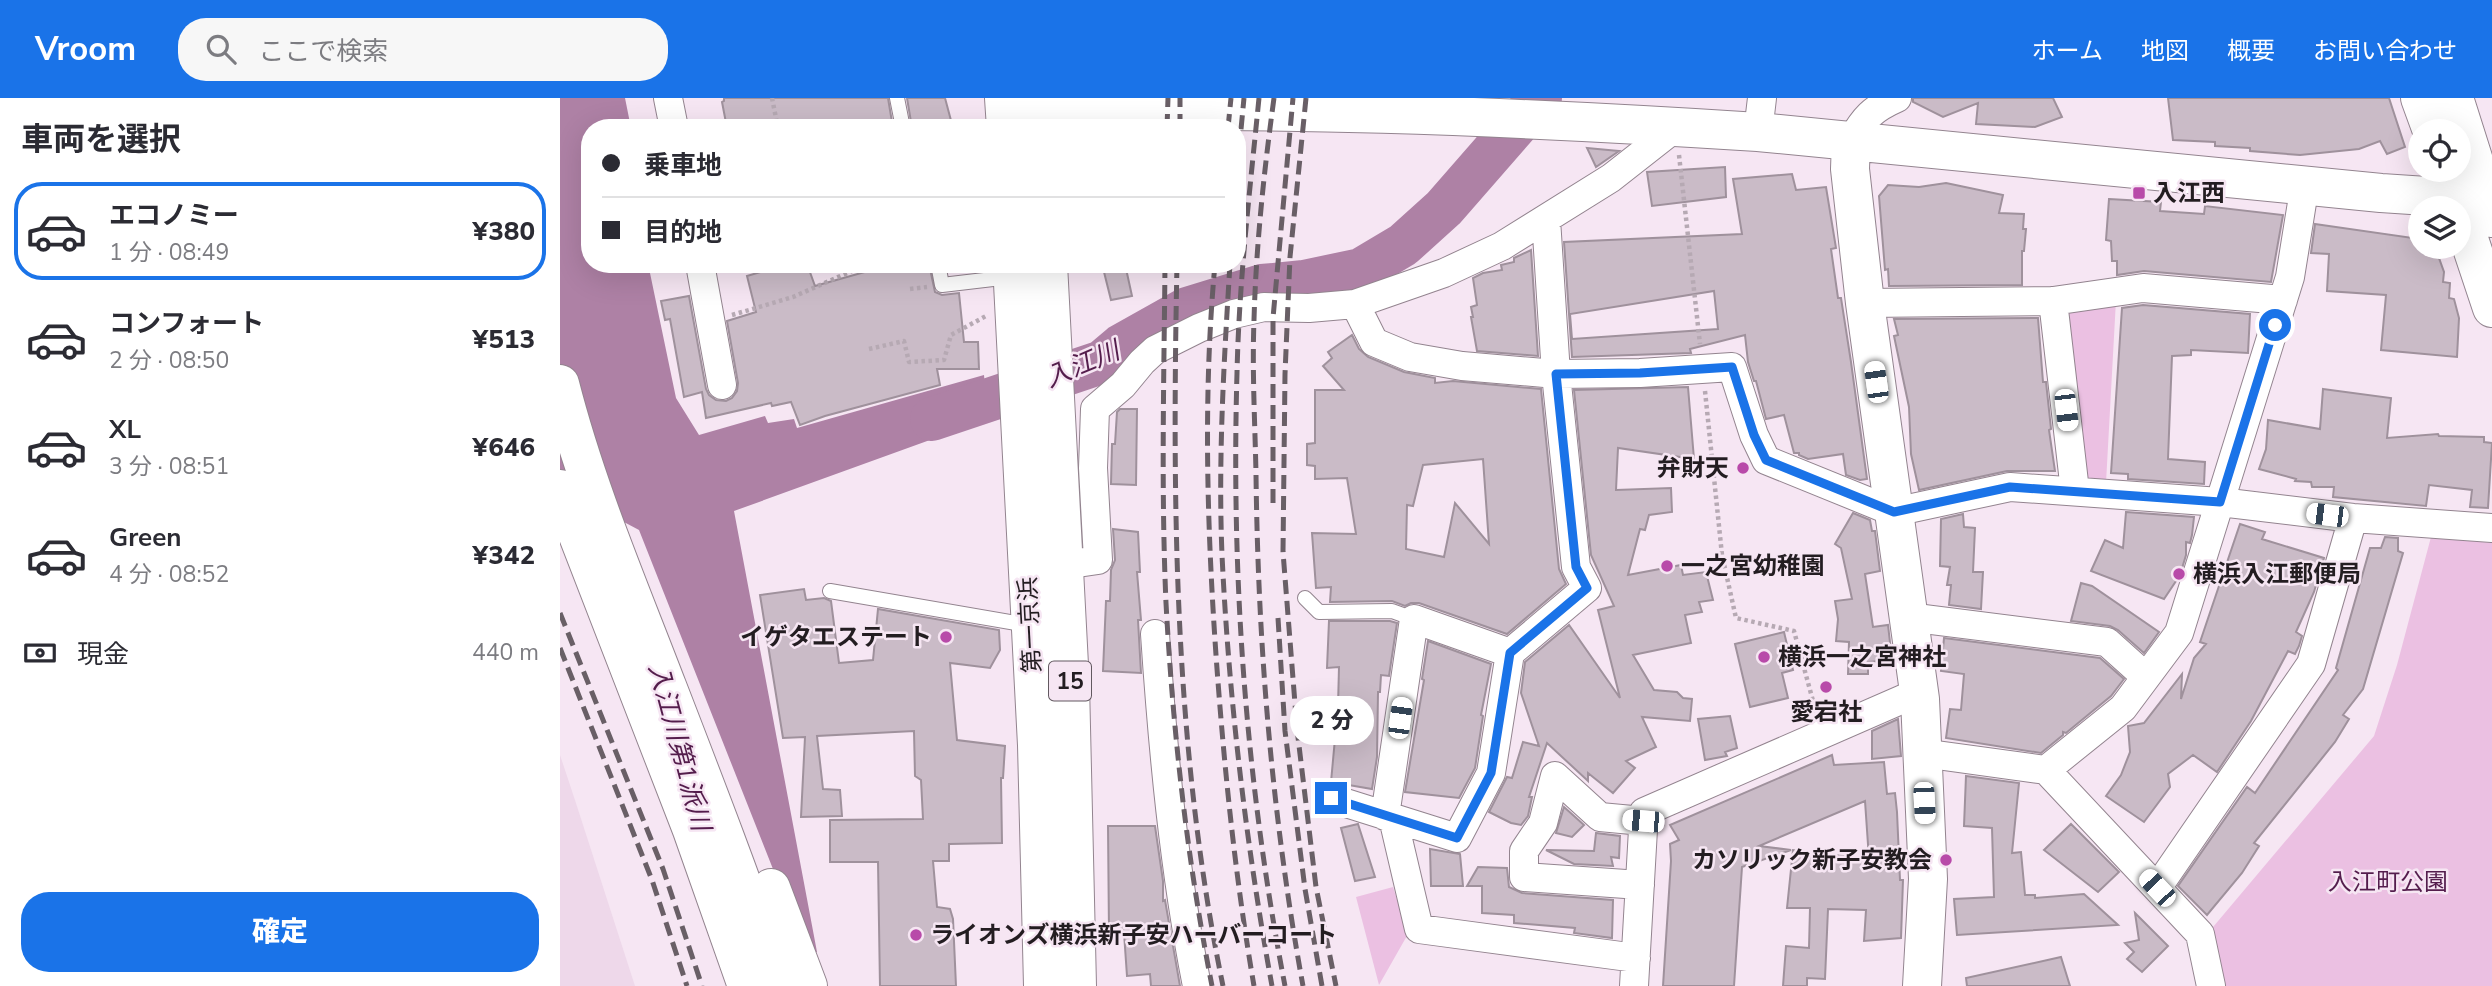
<!DOCTYPE html>
<html lang="ja">
<meta charset="utf-8">
<style>
body{margin:0;font-family:"Nunito Sans","Noto Sans JP",sans-serif;background:#f7f7f7;color:#2b2b33;height:100vh;display:flex;flex-direction:column;font-size:26px;white-space:nowrap}
*{box-sizing:border-box;margin:0}
p{font-size:23px;color:#7c7c81}
.icon{flex:none;width:38px;height:38px;fill:none;stroke:currentColor;stroke-width:2;stroke-linecap:round;stroke-linejoin:round}
.map{position:relative;flex:1;overflow:hidden}
.side{display:flex;flex-direction:column;background:#fff;width:560px}
.side>*{flex:none}
.top-card{position:absolute;left:21px;top:21px;width:665px;height:154px;border-radius:28px;box-shadow:0 7px 28px #0002;display:grid;align-content:center;height:154px;padding:0 21px;background:#fff}
.controls{position:absolute;left:1848px;top:21px;display:grid;gap:14px}
.controls a{display:grid;place-items:center;width:63px;height:63px;border-radius:50%;background:#fff;box-shadow:0 7px 28px #0002;font-size:35px}
.end{position:absolute;width:32px;height:32px;margin:-16px;border:9px solid #1a73e8;background:#fff;box-shadow:0 0 0 4px #fff}
.from{border-radius:50%}
.bubble{position:absolute;height:49px;border-radius:24px;background:#fff;box-shadow:0 7px 28px #0002;font-size:23px;font-weight:800;line-height:49px;text-align:center}
.car{position:absolute;width:21px;height:42px;margin:-21px -10px;border-radius:9px;box-shadow:0 0 5px 2px #0007;background:linear-gradient(#fff 24%,#345 0 40%,#fff 0 76%,#345 0 86%,#fff 0)}
.top-card b{display:flex;align-items:center;gap:24px;height:66px;font-size:26px}
.top-card b+b{border-top:2px solid #e1e1e2}
.top-card i{width:18px;height:18px;background:#2b2b33}
ul{padding:0;list-style:none}
li{display:flex;align-items:center;gap:21px;height:98px;margin:0 14px 10px;padding:0 7px;border:4px solid transparent;border-radius:28px}
li div{flex:1}
li b{display:block;font-size:26px}
li em{font-style:normal;font-weight:800}
li.active{border-color:#1a73e8}
li>.icon{width:63px;height:63px;stroke-width:1.5}
h2{padding:0 21px;font-size:32px;line-height:84px}
.pay{display:flex;align-items:center;gap:18px;height:77px;padding:0 21px;font-size:26px}
.pay p{margin-inline-start:auto}
.button{display:flex;gap:14px;margin-top:auto;padding:14px 21px}
.button a{flex:1;height:80px;border-radius:28px;background:#1a73e8;color:#fff;font-size:28px;font-weight:800;line-height:80px;text-align:center}
header{display:flex;align-items:center;gap:42px;box-sizing:border-box;height:98px;padding:0 35px;background:#1a73e8;color:#fff}
header strong{font-size:33px}
nav{display:flex;gap:38px;margin-inline-start:auto;font-size:24px}
.search{width:490px;height:63px;background:#f7f7f7;display:flex;align-items:center;gap:18px;box-sizing:border-box;padding:0 24px;border-radius:28px;color:#7c7c81;font-size:26px}
main{display:flex;flex:1;min-height:0}
.map>svg:first-child{display:block}
.built{fill:#eed8ea}
.green{fill:#ebc0e2}
.water{fill:#ae81a5}
.lines{fill:none;stroke-linecap:round;stroke-linejoin:round}
.river{stroke:#ae81a5;stroke-width:44}
.building{fill:#cabbc7;stroke:#9f919c;stroke-width:2;fill-rule:evenodd}
.lane-casing{stroke:#93848f;stroke-width:16}
.street-casing{stroke:#93848f;stroke-width:30}
.secondary-casing{stroke:#93848f;stroke-width:40}
.highway-casing{stroke:#93848f;stroke-width:40}
.path{stroke:#b6a9b3;stroke-width:4.5;stroke-dasharray:3.5 3.5;stroke-linecap:butt}
.lane{stroke:#fff;stroke-width:14}
.street{stroke:#fff;stroke-width:28}
.secondary{stroke:#fff;stroke-width:38}
.highway{stroke:#fff;stroke-width:38}
.rail{stroke:#695f66;stroke-width:5;stroke-dasharray:14 7;stroke-linecap:butt}
.route{stroke:#1a73e8;stroke-width:9}
.poi-dot{fill:#b84aa9;stroke:#f6e6f3;stroke-width:2.5}
.labels{text-anchor:middle;stroke-width:5;stroke-linejoin:round;paint-order:stroke}
.shield{fill:#f6e6f3;stroke:#625960;stroke-width:2}
.shield-label{font-size:23px;font-weight:bold;fill:#231d21}
.poi-label{font-size:24px;font-weight:bold;fill:#231d21;stroke:#f6e6f3;text-anchor:start}
.street-label{font-size:24px;fill:#231d21;stroke:#f6e6f3}
.park-label{font-size:24px;fill:#541d4d;stroke:#f6e6f3}
.water-label{font-size:26px;font-style:italic;fill:#541d4c;stroke:#f6e6f3}
</style>
<header>
<strong>Vroom</strong>
<div class="search"><svg class="icon" aria-label="search" viewBox="0 0 24 24"><circle cx="10" cy="10" r="6"/><path d="M15 15l6 6"/></svg>ここで検索</div>
<nav><a>ホーム</a><a>地図</a><a>概要</a><a>お問い合わせ</a></nav>
</header>
<main>
<section class="side">
<h2>車両を選択</h2>
<ul>
<li class="active"><svg class="icon" aria-label="car" viewBox="0 0 24 24"><path d="M5 17H2v-5l4-1 3-4h7l3 4 3 1v5h-3M9 17h6M6 11h13"/><circle cx="7" cy="17" r="2"/><circle cx="17" cy="17" r="2"/></svg><div><b>エコノミー</b><p>1 分 · 08:49</p></div><em>¥380</em></li>
<li><svg class="icon" aria-label="car" viewBox="0 0 24 24"><path d="M5 17H2v-5l4-1 3-4h7l3 4 3 1v5h-3M9 17h6M6 11h13"/><circle cx="7" cy="17" r="2"/><circle cx="17" cy="17" r="2"/></svg><div><b>コンフォート</b><p>2 分 · 08:50</p></div><em>¥513</em></li>
<li><svg class="icon" aria-label="car" viewBox="0 0 24 24"><path d="M5 17H2v-5l4-1 3-4h7l3 4 3 1v5h-3M9 17h6M6 11h13"/><circle cx="7" cy="17" r="2"/><circle cx="17" cy="17" r="2"/></svg><div><b>XL</b><p>3 分 · 08:51</p></div><em>¥646</em></li>
<li><svg class="icon" aria-label="car" viewBox="0 0 24 24"><path d="M5 17H2v-5l4-1 3-4h7l3 4 3 1v5h-3M9 17h6M6 11h13"/><circle cx="7" cy="17" r="2"/><circle cx="17" cy="17" r="2"/></svg><div><b>Green</b><p>4 分 · 08:52</p></div><em>¥342</em></li>
</ul>
<div class="pay"><svg class="icon" aria-label="cash" viewBox="0 0 24 24"><path d="M3 7h18v10H3z"/><circle cx="12" cy="12" r="2"/></svg>現金<p>440 m</p></div>
<div class="button"><a>確定</a></div>
</section>
<div class="map">
<svg width="1932" height="888" viewBox="0 0 1932 888">
<rect width="100%" height="100%" fill="#f6e6f3"/>
<!-- built -->
<path class="built" d="M0,657L14,699L75,888H0Z"/>
<!-- green -->
<path class="green" d="M1556,202L1546,385L1522,380L1500,209Z
M1871,439L1932,445V888H1661L1648,835L1814,638L1837,567Z
M833,789L848,836L819,887L796,799Z"/>
<!-- water -->
<path class="water" d="M0,0H65L70,25L84,21L85,30H30V166H103L90,175L116,300L139,337L205,318L208,325L234,321L237,330L424,277L428,321L174,413L257,854L247,857L79,432L0,390Z"/>
<g class="lines">
<!-- river -->
<path class="river" d="M372,321L542,264L561,248L627,211L702,188L744,184L801,172L843,147L884,110L980,0"/>
</g>
<!-- building -->
<path class="building" d="M164,0H328L333,30H167L162,4L164,3Z
M347,0H385L393,30H352Z
M1353,0H1493L1502,19L1475,29L1416,26L1418,5L1383,19L1353,4Z
M1608,0H1829L1845,49L1827,56L1820,43L1799,51L1740,57L1690,53V50L1655,48V44L1613,42Z
M1027,50L1059,53L1036,69Z
M1165,69L1166,99L1092,108L1087,74Z
M1232,76L1236,92L1266,89L1276,150L1271,151L1278,200H1281L1291,264L1307,381L1300,382L1286,377L1283,356L1248,361L1239,357V355H1234L1224,317L1206,321L1196,283H1194L1188,264L1185,237L1130,251L1131,255L1012,259L1004,144L1182,136L1173,81ZM1154,193L1158,231L1012,241L1010,216Z
M1386,85L1443,97L1439,115L1464,116L1463,131H1466L1464,153H1462V187L1329,188L1328,171L1325,172L1319,98L1328,87L1359,89Z
M1549,101L1601,104L1600,113L1644,116L1645,108L1723,117L1711,184L1584,173L1557,177V163H1552L1551,143L1546,142Z
M1755,126L1860,141V149H1875L1884,174L1883,184L1890,185L1889,200L1894,201L1899,220L1897,259L1821,252L1826,197L1767,193L1769,156L1751,155Z
M971,152L978,258L917,253L911,219H913L911,209L917,207L913,180L923,175L942,172L941,167L954,164V160Z
M228,166H247L255,188L333,166H369L375,194L382,197L399,195L404,244H418L419,271H377L380,287L265,318L240,327L231,304L212,308L211,305L146,320L142,294L124,299L110,221L105,222L101,203L129,198L146,291L149,297L156,302L166,303L172,300L177,293L178,285L167,223L196,214L187,178Z
M542,166H565L572,198L551,202Z
M1583,207L1690,216L1688,255L1631,252V257L1612,258L1608,361L1645,364L1644,386L1568,381V376L1551,375L1562,210Z
M1478,220L1483,284H1486L1491,331L1489,332L1495,373H1447L1359,392L1351,356L1349,309L1334,238L1338,237L1334,221Z
M792,237L799,251L808,259L844,274L875,280V285L893,283L981,291L999,471L1006,486L947,536L859,505H851L845,508L832,503L770,504L771,489L756,490L752,435L796,436L787,380L755,381V368L747,367V346L755,345V292H784L763,268L772,260L768,254ZM923,361L929,446L895,405L884,459L846,451L847,407L853,408L863,367Z
M1128,289L1134,361L1058,350L1056,392L1111,390L1112,414L1089,417L1085,432L1080,431L1068,477L1121,467L1123,477L1146,474L1153,502L1139,504L1142,514L1125,517L1131,545L1073,557L1094,592L1117,594L1123,600L1132,601L1130,623L1082,619L1096,649L1066,663L1075,670L1053,695L1028,675V683L987,645L969,699H972L968,718L961,727L951,725L929,714L947,679L952,680L963,644L979,648L961,595L965,564L1009,527L1060,600L1038,512L1054,508L1031,457L1014,292Z
M1763,291L1831,300L1827,340L1878,336L1879,338L1924,339V344L1932,345L1928,410L1910,409L1912,392L1869,387L1866,408L1773,399L1774,389H1752L1751,384L1735,383L1736,381L1699,371L1706,351L1708,322L1760,331Z
M560,311H577L576,387L551,386L552,346H555L557,314Z
M1566,414L1634,419L1632,437L1630,445L1626,444V457L1620,477L1604,501L1531,473L1545,442L1563,450Z
M1293,415L1310,422L1312,433H1315L1320,473L1305,476L1313,529L1328,527L1332,562L1308,564V576H1288L1289,544L1276,543L1278,521L1275,503L1292,501L1281,450L1275,446Z
M1403,416L1404,429L1415,430L1413,474H1423L1421,511L1389,507L1391,487H1387L1390,469L1380,468L1381,421Z
M1680,426L1705,434L1702,441L1764,460L1754,494L1736,534L1742,538L1739,548L1735,556L1728,553L1691,623L1657,674L1633,657L1608,676L1610,689L1584,724L1546,698L1561,677L1570,654L1568,628L1584,625L1622,576L1621,601L1634,560L1646,546L1640,544Z
M553,431L578,434L580,474H577L581,522H578L581,575L543,573L546,503H550L551,472L555,462Z
M1825,439L1838,440V453L1843,455L1803,591L1783,617L1789,621L1775,644L1694,745L1699,748L1682,775L1647,817L1618,788L1687,689L1695,695L1778,572L1776,570L1810,450H1821Z
M1521,485L1532,488L1599,534L1584,555L1558,532L1550,528L1511,523Z
M244,491L246,502L264,500L271,503L279,565L313,562L318,511L439,532L440,552L430,570L390,565L397,642L445,648L443,680H441L442,745L389,746V763H373L377,809L390,811L393,821L396,888H320L318,764H270V722L363,721L361,682L355,678L354,633L257,638L263,691L280,692L282,718L241,719L245,639L223,640L200,497Z
M769,523H830L837,525L829,578L821,577L820,594H818L817,659L812,691L771,684L778,608L779,569L767,570Z
M1224,534L1233,572L1222,575L1228,600L1190,609L1175,546Z
M1384,540L1540,560L1564,581L1551,598L1506,635L1503,634V637L1481,655L1386,640L1390,611L1401,612L1404,576L1381,573Z
M868,543L931,566L921,617L923,618L915,670L899,700L845,694L864,582L862,581Z
M1170,618L1177,650L1165,654L1167,658L1145,662L1138,621Z
M1338,621L1341,658L1312,661V633Z
M1272,657L1274,667L1324,664L1327,696L1335,695L1337,714L1340,782H1343L1341,840L1304,843L1306,812L1268,811L1265,881L1247,880V888H1223L1226,848L1249,850L1250,810H1227L1233,752L1309,761L1305,703L1199,748L1231,752L1182,769L1174,888H1103L1111,763L1110,746L1119,742L1110,727Z
M1406,678L1459,685L1452,755L1461,754L1465,797H1475V800L1524,796L1558,827L1397,837L1394,801L1434,799L1432,730L1404,728Z
M1004,709L1024,727L1012,739L996,735Z
M798,726L815,779L795,783L781,730Z
M1511,726L1559,774L1538,794L1484,752Z
M548,728H595L603,783V803L605,802L620,888H591L590,876L567,878L564,835H549Z
M1036,735L1060,738L1059,760L1051,759L1053,768L1014,766L986,752L1034,753Z
M870,751L900,756L903,788H871Z
M918,769L947,770L949,789L962,795L1053,802L1052,840L1014,835L1015,830L954,825V817L922,815V788H907Z
M1575,815L1608,848L1582,874L1567,861L1574,854L1565,845L1579,842Z
M1501,859L1510,888H1407L1406,880Z"/>
<g class="lines">
<defs>
<path id="lane" d="M337,0L343,30
M378,166L382,187L450,179
M270,493L468,527
M745,500L759,514L832,513L854,521"/>
<path id="street" d="M108,0L114,30
M1198,34L1202,0
M1291,43C1304,20 1312,11 1337,0
M140,166L162,287
M1493,203L1515,393
M1305,205L1493,203L1583,190L1723,202
M795,206L814,244L850,259L902,268L996,276L1080,275L1172,269L1194,337L1206,362L1334,414L1450,389L1660,404L1793,420L1932,430
M504,467L538,462L533,370L535,311L563,287L582,264L595,252L639,230L674,216L704,209L749,210L795,206L884,175L942,148L1051,80L1116,29
M1348,519L1547,544L1586,579
M595,536C603,654 614,772 637,888
M1362,655L1486,672L1640,836L1651,888
M1486,672L1563,610L1619,535L1730,179L1745,86
M770,700L897,740L931,675L950,555L1027,490L1016,469L996,276L986,121
M825,718L854,521L950,555
M833,720L859,831L1076,860
M1080,787L964,779V753L983,725L995,678L1040,719L1083,723
M1597,790L1751,566L1793,420
M1074,888L1084,714L1359,594"/>
<path id="secondary" d="M448,15C698,8 948,18 1198,34L1821,95L1927,102
M1291,43L1290,71L1305,205L1360,601L1368,781L1362,888"/>
<path id="highway" d="M444,0L446,30
M480,0L482,30
M1860,0L1872,33
M1894,0L1932,120
M1886,72L1932,210
M452,166L477,647L483,888
M488,166L510,586L517,888
M0,286C25,384 64,477 100,570C141,676 182,781 218,888
M0,391L132,732L187,888
M211,790L248,888"/>
</defs>
<!-- lane casing -->
<use href="#lane" class="lane-casing"/>
<!-- street casing -->
<use href="#street" class="street-casing"/>
<!-- secondary casing -->
<use href="#secondary" class="secondary-casing"/>
<!-- highway casing -->
<use href="#highway" class="highway-casing"/>
<!-- path -->
<path class="path" d="M212,0L218,30
M1119,57L1140,246
M350,191L367,189
M172,217L233,199L294,172L317,166
M309,251L344,243L349,264L384,262L391,237L426,218
M1145,293L1162,457L1176,520L1234,533L1256,614"/>
<!-- lane -->
<use href="#lane" class="lane"/>
<!-- street -->
<use href="#street" class="street"/>
<!-- secondary -->
<use href="#secondary" class="secondary"/>
<!-- highway -->
<use href="#highway" class="highway"/>
<!-- rail -->
<path class="rail" d="M699,0C690,91 679,183 677,275C671,481 686,686 725,888
M714,0C704,73 696,148 694,222C692,273 695,325 696,376C698,548 712,719 743,888
M746,0L730,159L725,276L723,454L737,631L756,789L776,888
M607,30L608,0
M620,30V0
M668,30L671,0
M677,73L684,0
M605,166C604,279 601,392 606,505C613,634 627,761 652,888
M617,166C612,406 614,652 663,888
M655,166C643,296 647,427 656,557C664,668 675,778 694,888
M670,166C664,263 658,360 662,457C669,602 686,746 712,888
M713,405V220L733,0
M0,515L103,771L142,888
M718,520L725,633L745,791L762,888
M0,550L92,782L127,888"/>
</g>
<g class="lines">
<!-- route -->
<path class="route" d="M771,700L897,740L931,675L950,555L1027,490L1016,469L996,276L1080,275L1172,269L1194,337L1206,362L1334,414L1450,389L1660,404L1715,227"/>
</g>
<!-- markers -->
<g class="poi-dot">
<rect x="1572" y="88" width="14" height="14" rx="3.5"/>
<circle cx="1183" cy="370" r="7"/>
<circle cx="1107" cy="468" r="7"/>
<circle cx="1619" cy="476" r="7"/>
<circle cx="386" cy="539" r="7"/>
<circle cx="1204" cy="559" r="7"/>
<circle cx="1266" cy="589" r="7"/>
<circle cx="1386" cy="762" r="7"/>
<circle cx="356" cy="837" r="7"/>
</g>
<g class="labels">
<!-- shield labels -->
<rect class="shield" x="489" y="563.5" width="42" height="39" rx="5"/>
<g class="shield-label">
<text x="510" y="591">15</text>
</g>
<!-- poi labels -->
<g class="poi-label">
<text x="1593" y="103">入江西</text>
<text x="1169" y="378" text-anchor="end">弁財天</text>
<text x="1121" y="476">一之宮幼稚園</text>
<text x="1633" y="484">横浜入江郵便局</text>
<text x="372" y="547" text-anchor="end">イゲタエステート</text>
<text x="1218" y="567">横浜一之宮神社</text>
<text x="1266" y="622" text-anchor="middle">愛宕社</text>
<text x="1372" y="770" text-anchor="end">カソリック新子安教会</text>
<text x="370" y="845">ライオンズ横浜新子安ハーバーコート</text>
</g>
<!-- street labels -->
<g class="street-label">
<text transform="translate(470 527) rotate(-93)" y="8">第一京浜</text>
</g>
<!-- park labels -->
<g class="park-label">
<text x="1828" y="792">入江町公園</text>
</g>
<!-- water labels -->
<g class="water-label">
<text transform="translate(522 266) rotate(-23)" y="9">入江川</text>
<text transform="translate(120 649) rotate(75)" y="9">入江川第1派川</text>
</g>
</g>
</svg>
<div class="controls">
<a><svg class="icon" aria-label="locate" viewBox="0 0 24 24"><circle cx="12" cy="12" r="6"/><path d="M12 2v4M12 18v4M2 12h4M18 12h4"/></svg></a>
<a><svg class="icon" aria-label="layers" viewBox="0 0 24 24"><path d="M12 4l9 5-9 5-9-5zM3 14l9 5 9-5"/></svg></a>
</div>
<i class="end from" style="left:1715px;top:227px"></i>
<i class="end" style="left:771px;top:700px"></i>
<div class="bubble" style="left:730px;top:598px;width:84px">2 分</div>
<i class="car" style="left:1316px;top:284px;rotate:352deg"></i>
<i class="car" style="left:1506px;top:312px;rotate:173deg"></i>
<i class="car" style="left:1767px;top:417px;rotate:277deg"></i>
<i class="car" style="left:840px;top:620px;rotate:8deg"></i>
<i class="car" style="left:1364px;top:705px;rotate:177deg"></i>
<i class="car" style="left:1083px;top:723px;rotate:275deg"></i>
<i class="car" style="left:1597px;top:790px;rotate:317deg"></i>
<div class="top-card">
<b><i class="from"></i>乗車地</b>
<b><i></i>目的地</b>
</div>
</div>
</main>
